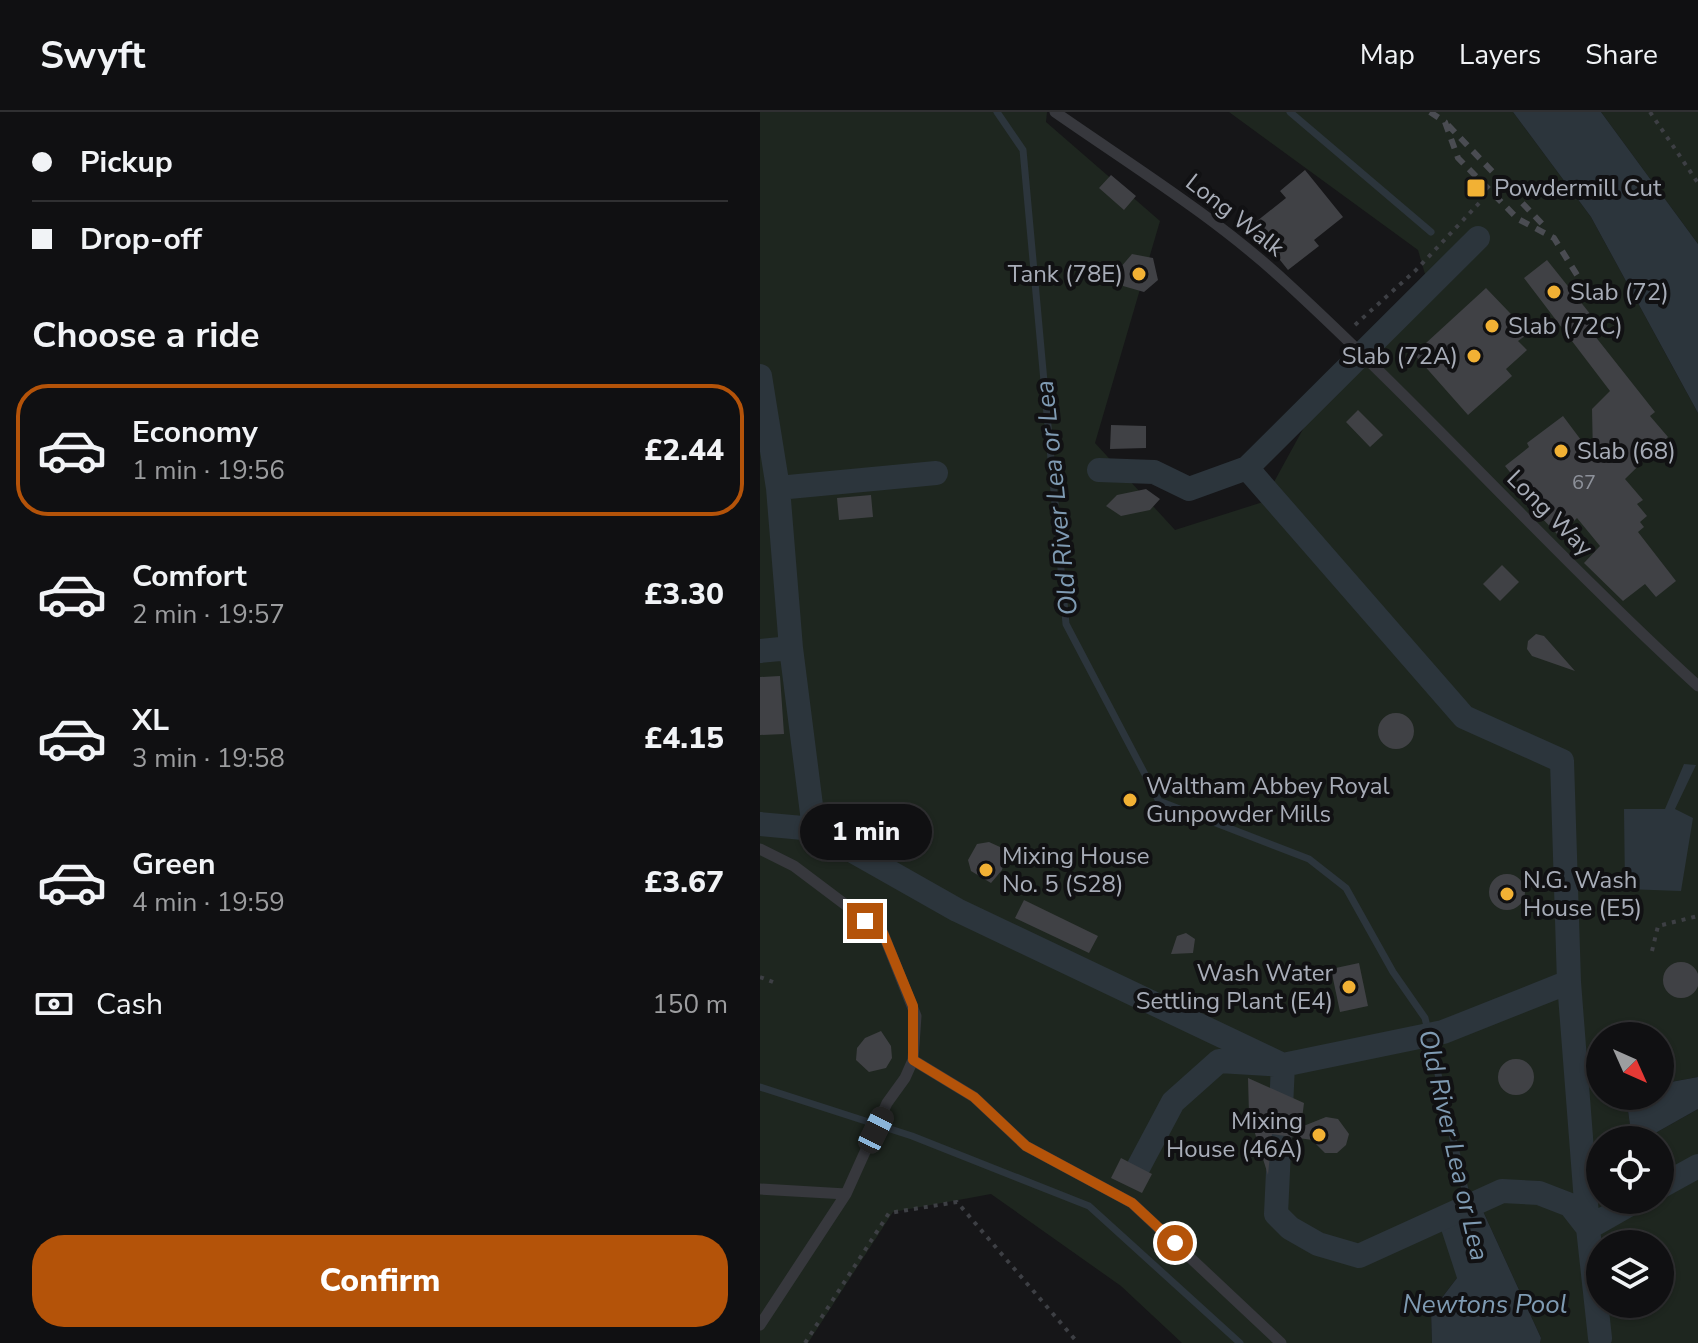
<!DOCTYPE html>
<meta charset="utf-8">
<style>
body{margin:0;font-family:"Nunito Sans",sans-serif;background:#19191b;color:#f1f3f6;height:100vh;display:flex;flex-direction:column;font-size:30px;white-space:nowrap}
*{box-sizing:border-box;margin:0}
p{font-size:26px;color:#9c9d9f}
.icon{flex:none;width:44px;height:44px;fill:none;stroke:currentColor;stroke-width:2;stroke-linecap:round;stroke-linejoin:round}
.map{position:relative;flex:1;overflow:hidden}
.panel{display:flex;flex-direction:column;background:#101012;width:760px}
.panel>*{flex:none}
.top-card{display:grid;align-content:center;height:176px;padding:0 32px;background:#101012}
.needle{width:52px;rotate:135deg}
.controls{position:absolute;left:826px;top:910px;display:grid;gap:16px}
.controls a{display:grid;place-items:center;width:88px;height:88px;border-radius:50%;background:#101012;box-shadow:0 2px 6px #0004,0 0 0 2px #303032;font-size:40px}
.end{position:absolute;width:36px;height:36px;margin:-18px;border:10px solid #b45309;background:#fff;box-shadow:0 0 0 4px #fff}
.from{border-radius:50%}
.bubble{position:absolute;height:56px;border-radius:28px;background:#101012;box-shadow:0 2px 6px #0004,0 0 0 2px #303032;font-size:26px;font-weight:800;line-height:56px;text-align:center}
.car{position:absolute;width:24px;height:48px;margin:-24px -12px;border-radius:10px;box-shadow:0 0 6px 2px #0007;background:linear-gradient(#222 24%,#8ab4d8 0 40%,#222 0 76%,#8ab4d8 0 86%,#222 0)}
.top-card b{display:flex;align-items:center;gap:28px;height:76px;font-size:30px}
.top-card b+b{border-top:2px solid #303032}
.top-card i{width:20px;height:20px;background:#f1f3f6}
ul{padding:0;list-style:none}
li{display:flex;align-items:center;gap:24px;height:132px;margin:0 16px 12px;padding:0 16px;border:4px solid transparent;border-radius:32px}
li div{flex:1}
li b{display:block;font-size:30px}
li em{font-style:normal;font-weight:800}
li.active{border-color:#b45309}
li>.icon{width:72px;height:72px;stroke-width:1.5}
h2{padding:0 32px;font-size:36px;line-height:96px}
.pay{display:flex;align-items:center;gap:20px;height:88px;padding:0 32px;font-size:30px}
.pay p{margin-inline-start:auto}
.primary-button{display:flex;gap:16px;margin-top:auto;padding:16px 32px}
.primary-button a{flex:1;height:92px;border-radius:32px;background:#b45309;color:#fff;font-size:32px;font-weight:800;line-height:92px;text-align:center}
header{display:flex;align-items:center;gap:48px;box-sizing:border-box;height:112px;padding:0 40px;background:#101012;border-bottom:2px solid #303032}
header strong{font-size:38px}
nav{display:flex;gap:44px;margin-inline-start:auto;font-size:28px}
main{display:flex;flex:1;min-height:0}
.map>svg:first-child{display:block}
.green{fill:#1e261f;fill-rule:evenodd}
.water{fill:#2c353c}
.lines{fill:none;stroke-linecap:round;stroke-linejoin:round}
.stream{stroke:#2c353c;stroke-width:7}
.canal{stroke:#2c353c;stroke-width:24}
.building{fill:#404145}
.path{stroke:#3d3f44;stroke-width:4;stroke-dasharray:4 6;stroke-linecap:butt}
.service{stroke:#37383d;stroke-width:11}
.rail{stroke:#4a4c52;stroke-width:6;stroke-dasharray:10 8;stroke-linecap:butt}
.route{stroke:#b45309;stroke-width:10}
.poi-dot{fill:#f2b134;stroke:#111113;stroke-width:3}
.labels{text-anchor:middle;stroke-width:8;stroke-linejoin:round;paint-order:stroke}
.number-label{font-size:20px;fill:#8e929b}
.poi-label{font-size:24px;fill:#a8adb8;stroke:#111113;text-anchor:start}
.street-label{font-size:24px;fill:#a8adb8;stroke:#111113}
.water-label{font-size:26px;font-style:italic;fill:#7f9bb3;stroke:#111113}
</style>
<header>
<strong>Swyft</strong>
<nav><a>Map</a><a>Layers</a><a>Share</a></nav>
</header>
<main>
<section class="panel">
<div class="top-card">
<b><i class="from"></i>Pickup</b>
<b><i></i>Drop-off</b>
</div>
<h2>Choose a ride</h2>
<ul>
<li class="active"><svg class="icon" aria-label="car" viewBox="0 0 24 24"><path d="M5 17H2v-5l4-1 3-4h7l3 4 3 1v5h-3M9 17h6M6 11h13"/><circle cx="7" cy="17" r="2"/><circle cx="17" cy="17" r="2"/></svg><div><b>Economy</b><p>1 min · 19:56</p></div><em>£2.44</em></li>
<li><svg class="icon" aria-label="car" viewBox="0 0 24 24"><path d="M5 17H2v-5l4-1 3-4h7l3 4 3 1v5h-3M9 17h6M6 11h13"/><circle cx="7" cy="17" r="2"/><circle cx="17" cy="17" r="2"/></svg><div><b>Comfort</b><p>2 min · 19:57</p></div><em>£3.30</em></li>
<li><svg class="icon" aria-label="car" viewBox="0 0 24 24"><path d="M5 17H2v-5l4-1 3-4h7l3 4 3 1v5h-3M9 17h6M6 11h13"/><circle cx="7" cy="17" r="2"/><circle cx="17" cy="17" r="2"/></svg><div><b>XL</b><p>3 min · 19:58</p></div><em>£4.15</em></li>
<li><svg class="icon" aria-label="car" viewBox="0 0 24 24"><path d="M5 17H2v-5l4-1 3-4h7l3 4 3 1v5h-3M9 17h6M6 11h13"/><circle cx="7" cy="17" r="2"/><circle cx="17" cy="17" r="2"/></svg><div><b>Green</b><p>4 min · 19:59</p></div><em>£3.67</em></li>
</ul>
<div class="pay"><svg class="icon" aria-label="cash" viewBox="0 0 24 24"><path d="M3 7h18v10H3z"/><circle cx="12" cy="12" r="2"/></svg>Cash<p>150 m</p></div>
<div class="primary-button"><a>Confirm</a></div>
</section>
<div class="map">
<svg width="938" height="1231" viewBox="0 0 938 1231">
<rect width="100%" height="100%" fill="#161618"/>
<!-- green -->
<path class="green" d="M0,0H287L286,10L400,109L335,331L415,418L503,390L571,266L665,162L658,138L469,0H753L831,105L938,301V965L900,972V924H840V984H866L872,1028H840V1088H900V1028H883L938,997V1231H780L781,1226L722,1097L697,1166L671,1200L672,1231H422L361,1174L231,1082L133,1100L48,1231H0ZM840,1132H900V1192H840Z
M841,0H938V132Z"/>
<!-- water -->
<path class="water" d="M753,0H841L938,132V301L831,105Z
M924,652L936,653L915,697L933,706L921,779L865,777L864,697H905Z
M938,965V997L883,1028H872L866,984H900V972Z
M722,1097L781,1226L780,1231H672L671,1200L697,1166L679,1111Z"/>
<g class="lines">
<!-- stream -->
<path class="stream" d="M237,0L263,38L306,512L399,689L549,747L586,776L633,860L665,906L712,1108
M530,0L671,120
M0,975L152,1024L329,1094L480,1231"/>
<!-- canal -->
<path class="canal" d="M0,264L18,376L31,536L54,717L197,798L523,953L459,949L413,990L379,1054
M487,356L718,126
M339,358L394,360L429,377L487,356L704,605L802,649L809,870L828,1116
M18,376L176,361
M0,539L31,536
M0,712L54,717
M809,870L683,920L523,953L516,1102L530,1116L558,1132L599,1144L742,1079L779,1081L810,1093L828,1116
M900,1075L938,1054
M840,1226L828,1116L877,1088"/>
</g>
<!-- building -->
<path class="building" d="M545,58L583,105L554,128L559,134L528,158L492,113L526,86L520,79Z
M351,63L376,84L364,98L339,76Z
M372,142L393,146L398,168L384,180L363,174L360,156Z
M787,148L839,213L831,219L895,300L890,304L908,325L865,367L883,388L877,392L887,404L880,410L884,415L878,420L916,469L896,485L885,472L863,489L824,451L840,434L817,406L799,424L779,403L782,400L745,354L769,335L767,331L803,304L833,344L832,297L850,279L764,166Z
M726,176L769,221L758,229L767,238L746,257L752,264L708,303L654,242Z
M598,298L623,323L610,335L586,310Z
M351,313L386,314V336L350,337Z
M386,377L400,387L390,398L361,404L346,394L357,383Z
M111,383L113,405L79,408L77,386Z
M742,453L759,470L740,489L723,472Z
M776,522L784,524L815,559L772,544L767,537L768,529Z
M20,564L24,622L0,623V565Z
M618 619a18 18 0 1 1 36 0a18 18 0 1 1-36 0Z
M229,730L240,735L245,746L242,758L231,771L211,759L208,748L217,732Z
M729 780a18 18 0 1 1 36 0a18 18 0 1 1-36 0Z
M264,788L338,824L329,841L255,806Z
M426,821L435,827L433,841L411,842L417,824Z
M903 868a18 18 0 1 1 36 0a18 18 0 1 1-36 0Z
M599,851L608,894L580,900L571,857Z
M121,919L131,934L132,946L126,956L109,960L96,948L97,936L105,926Z
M738 965a18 18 0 1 1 36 0a18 18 0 1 1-36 0Z
M488,966L544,991L541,1015L566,1005L578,1007L589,1022L586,1033L577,1041H565L552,1028L512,1022L508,1063L489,1002Z
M361,1046L392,1062L382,1081L351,1066Z"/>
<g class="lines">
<!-- path -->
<path class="path" d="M890,0L938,71
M595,213L656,158L723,87
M892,839L898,814L938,804
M0,865L13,870
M45,1231L129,1101L197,1090L318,1231"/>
<!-- service -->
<path class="service" d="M295,0C374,55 457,106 528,172C669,302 797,445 938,574
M0,737L34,754L123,821L156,904L153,948L145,966L127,991L86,1082L0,1213
M153,948L214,985L266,1034L372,1091L521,1231
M0,1077L86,1082"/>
<!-- rail -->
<path class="rail" d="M670,0L685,10L698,46L758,107L794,126L827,179
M688,13L787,117"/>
</g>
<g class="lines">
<!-- route -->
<path class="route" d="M105,809L123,821L153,894V948L214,985L266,1034L372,1091L415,1131"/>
</g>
<!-- markers -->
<g class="poi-dot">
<rect x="706" y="66" width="20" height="20" rx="4"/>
<circle cx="379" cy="162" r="8"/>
<circle cx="794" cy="180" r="8"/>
<circle cx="732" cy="214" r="8"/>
<circle cx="714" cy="244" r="8"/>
<circle cx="801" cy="339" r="8"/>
<circle cx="370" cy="688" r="8"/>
<circle cx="226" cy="758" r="8"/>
<circle cx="747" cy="782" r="8"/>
<circle cx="589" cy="875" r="8"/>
<circle cx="559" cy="1023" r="8"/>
</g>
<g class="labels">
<!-- number labels -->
<g class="number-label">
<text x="824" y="377">67</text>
</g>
<!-- poi labels -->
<g class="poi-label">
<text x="734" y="84">Powdermill Cut</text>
<text x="363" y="170" text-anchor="end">Tank (78E)</text>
<text x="810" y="188">Slab (72)</text>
<text x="748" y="222">Slab (72C)</text>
<text x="698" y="252" text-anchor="end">Slab (72A)</text>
<text x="817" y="347">Slab (68)</text>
<text x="386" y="682">Waltham Abbey Royal<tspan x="386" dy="28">Gunpowder Mills</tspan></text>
<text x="242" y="752">Mixing House<tspan x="242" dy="28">No. 5 (S28)</tspan></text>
<text x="763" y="776">N.G. Wash<tspan x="763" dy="28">House (E5)</tspan></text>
<text x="573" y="869" text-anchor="end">Wash Water<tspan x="573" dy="28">Settling Plant (E4)</tspan></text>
<text x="543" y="1017" text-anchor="end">Mixing<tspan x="543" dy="28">House (46A)</tspan></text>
</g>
<!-- street labels -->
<g class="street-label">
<text transform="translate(475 103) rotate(38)" y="8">Long Walk</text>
<text transform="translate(790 401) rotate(45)" y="8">Long Way</text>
</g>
<!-- water labels -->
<g class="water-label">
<text transform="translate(296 386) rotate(-96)" y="9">Old River Lea or Lea</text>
<text transform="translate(694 1033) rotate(77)" y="9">Old River Lea or Lea</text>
<text x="725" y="1201">Newtons Pool</text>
</g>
</g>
</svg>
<div class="controls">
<a><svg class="needle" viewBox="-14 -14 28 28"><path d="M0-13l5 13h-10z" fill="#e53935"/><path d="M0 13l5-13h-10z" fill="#9c9d9f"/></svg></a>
<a><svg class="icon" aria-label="locate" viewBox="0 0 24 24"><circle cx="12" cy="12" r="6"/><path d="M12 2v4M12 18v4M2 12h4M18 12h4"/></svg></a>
<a><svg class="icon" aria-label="layers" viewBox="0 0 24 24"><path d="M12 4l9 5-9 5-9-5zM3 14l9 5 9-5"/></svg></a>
</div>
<i class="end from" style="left:415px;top:1131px"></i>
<i class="end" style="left:105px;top:809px"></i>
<div class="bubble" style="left:40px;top:692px;width:132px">1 min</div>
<i class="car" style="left:116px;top:1018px;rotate:26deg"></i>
</div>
</main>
